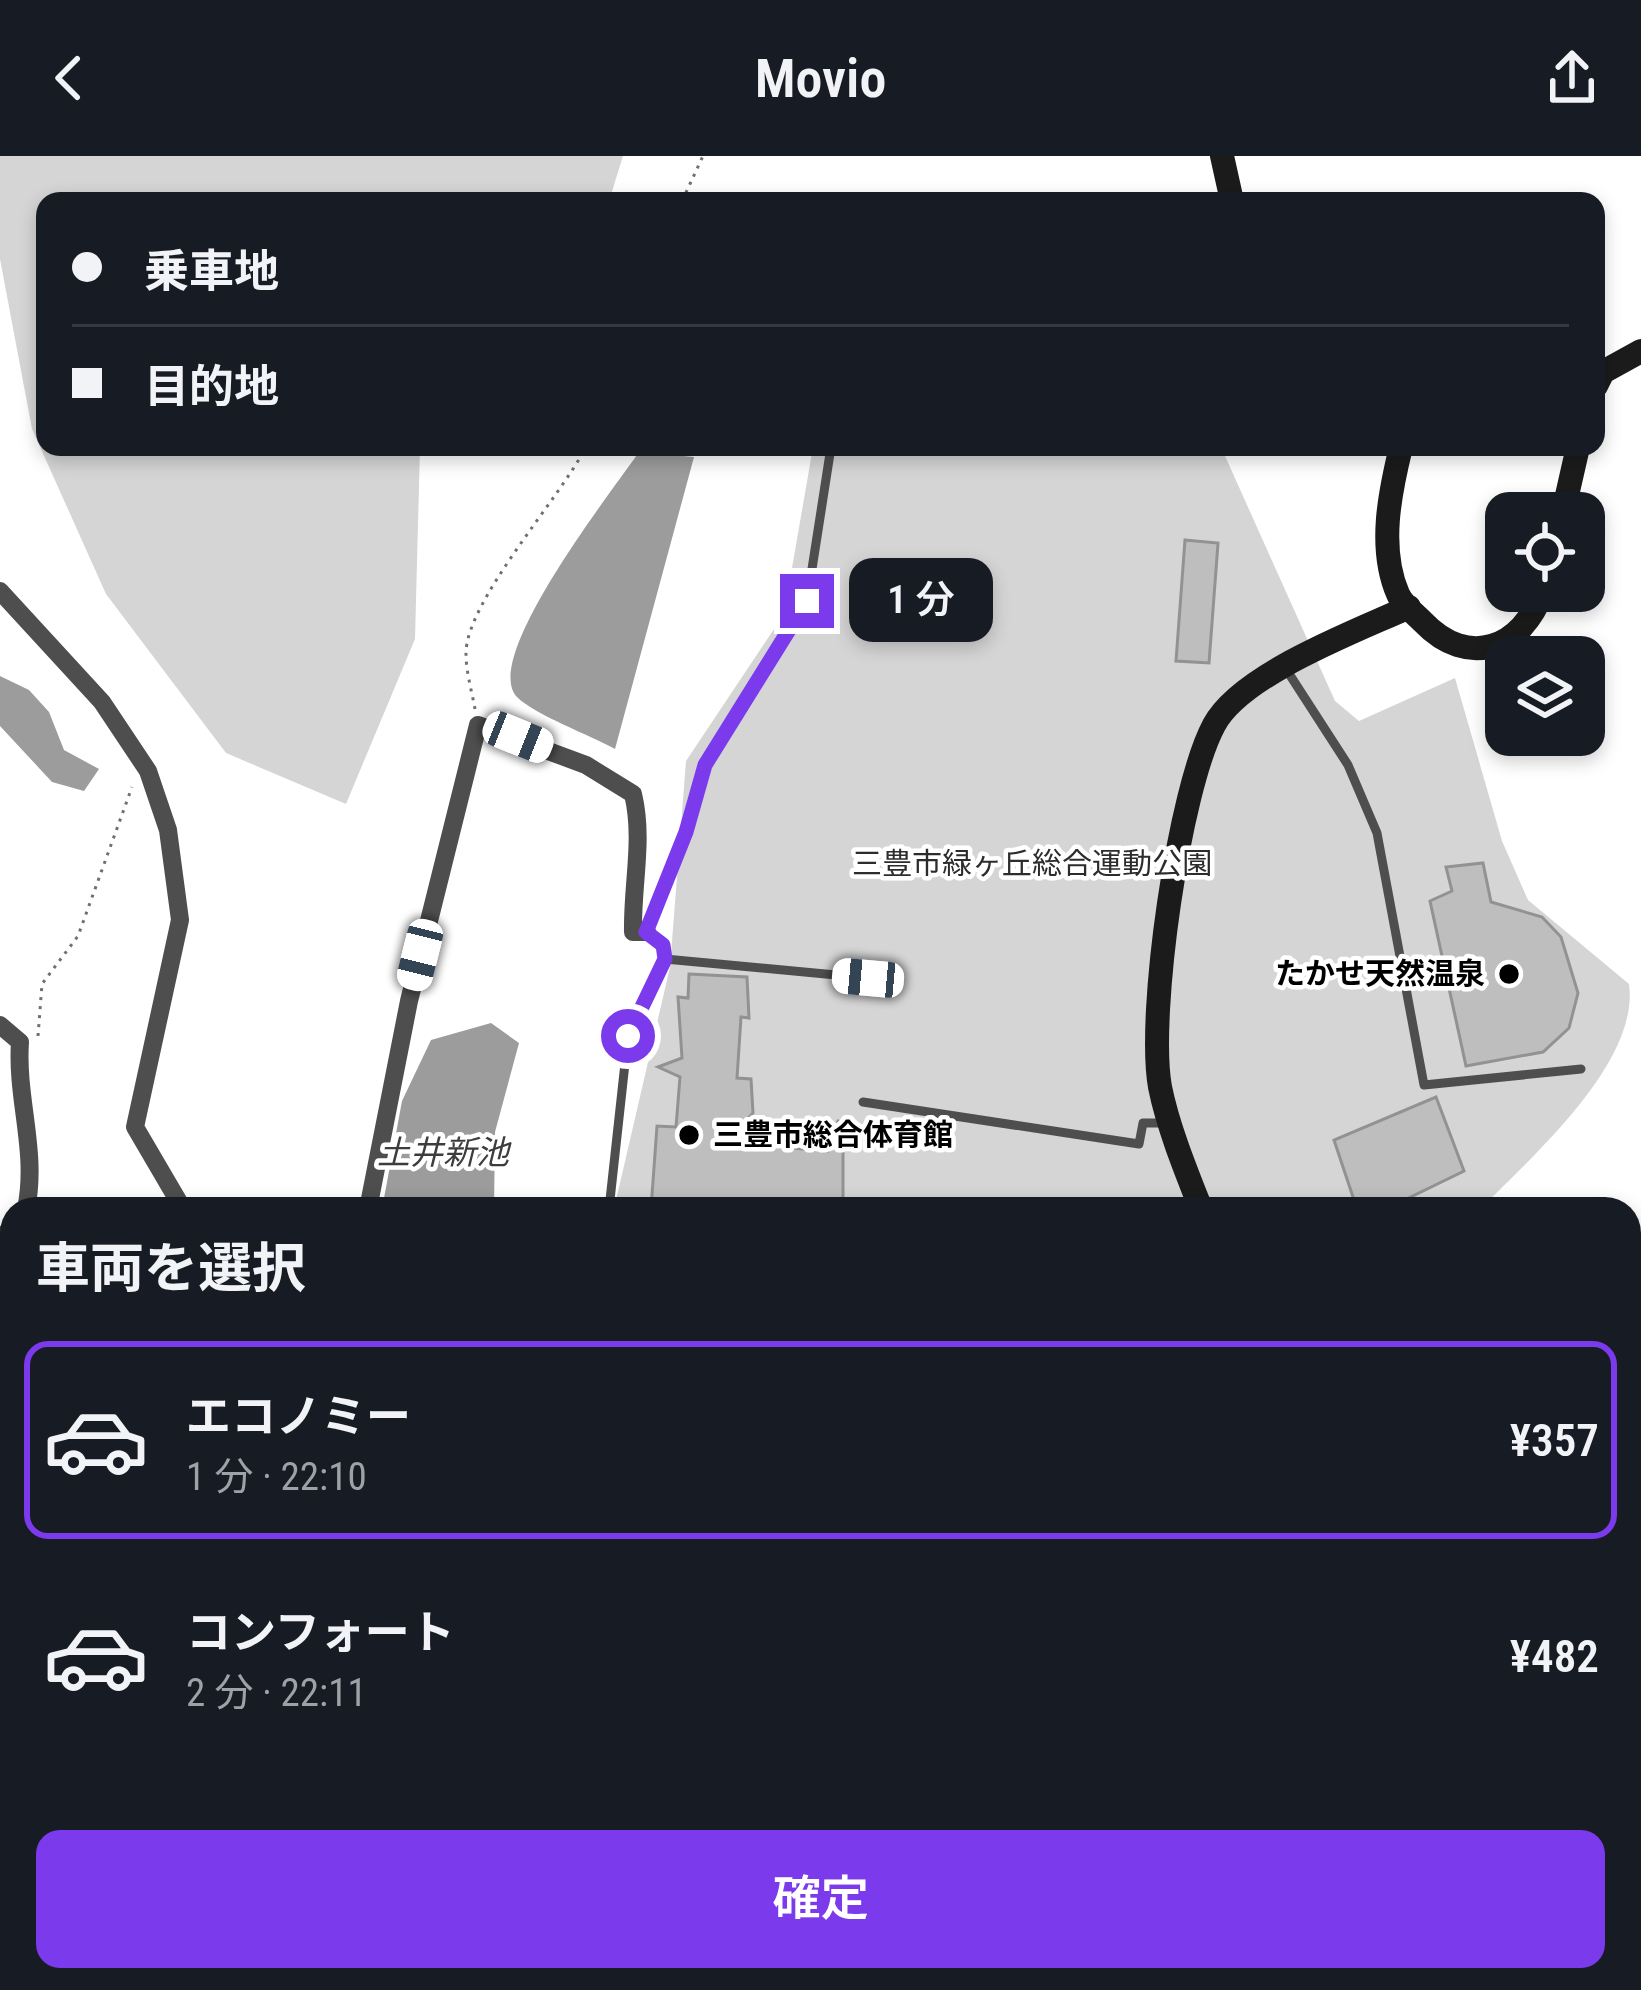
<!DOCTYPE html>
<html lang="ja">
<meta charset="utf-8">
<style>
body{margin:0;font-family:"Roboto Condensed","Noto Sans JP",sans-serif;background:#242831;color:#f1f3f6;height:100vh;display:flex;flex-direction:column;font-size:45px;white-space:nowrap}
*{box-sizing:border-box;margin:0}
p{font-size:39px;color:#9ea1a6}
.icon{flex:none;width:66px;height:66px;fill:none;stroke:currentColor;stroke-width:2;stroke-linecap:round;stroke-linejoin:round}
.map{position:relative;flex:1;overflow:hidden}
.drawer{position:absolute;left:0px;top:1041px;width:1641px;height:795px;display:flex;flex-direction:column;background:#171b24;border-radius:36px 36px 0 0;box-shadow:0 6px 18px #0003}
.drawer>*{flex:none}
.banner{position:absolute;left:36px;top:36px;width:1569px;height:264px;border-radius:24px;box-shadow:0 6px 18px #0003;display:grid;align-content:center;height:264px;padding:0 36px;background:#171b24}
.fabs{position:absolute;left:1485px;top:336px;display:grid;gap:24px}
.fabs a{display:grid;place-items:center;width:120px;height:120px;border-radius:24px;background:#171b24;box-shadow:0 6px 18px #0003;font-size:60px}
.end{position:absolute;width:54px;height:54px;margin:-27px;border:15px solid #7c3aed;background:#fff;box-shadow:0 0 0 6px #fff}
.from{border-radius:50%}
.bubble{position:absolute;height:84px;border-radius:24px;background:#171b24;box-shadow:0 6px 18px #0003;font-size:39px;font-weight:600;line-height:84px;text-align:center}
.car{position:absolute;width:36px;height:72px;margin:-36px -18px;border-radius:15px;box-shadow:0 0 9px 3px #0007;background:linear-gradient(#fff 24%,#345 0 40%,#fff 0 76%,#345 0 86%,#fff 0)}
.banner b{display:flex;align-items:center;gap:42px;height:114px;font-size:45px}
.banner b+b{border-top:3px solid #363941}
.banner i{width:30px;height:30px;background:#f1f3f6}
ul{padding:0;list-style:none}
li{display:flex;align-items:center;gap:36px;height:198px;margin:0 24px 18px;padding:0 12px;border:6px solid transparent;border-radius:24px}
li div{flex:1}
li b{display:block;font-size:45px}
li em{font-style:normal;font-weight:600}
li.active{border-color:#7c3aed}
li>.icon{width:108px;height:108px;stroke-width:1.5}
h2{padding:0 36px;font-size:54px;line-height:144px}
.action{display:flex;gap:24px;margin-top:auto;padding:24px 36px}
.action a{flex:1;height:138px;border-radius:24px;background:#7c3aed;color:#fff;font-size:48px;font-weight:600;line-height:138px;text-align:center}
header{display:flex;justify-content:space-between;align-items:center;height:156px;padding:0 36px;background:#171b24;font-size:54px;font-weight:600}
.map>svg:first-child{display:block}
.green{fill:#d5d5d5}
.water{fill:#9c9c9c}
.lines{fill:none;stroke-linecap:round;stroke-linejoin:round}
.river{stroke:#9c9c9c;stroke-width:36}
.building{fill:#bebebe;stroke:#929292;stroke-width:3}
.path{stroke:#707070;stroke-width:3;stroke-dasharray:3 6;stroke-linecap:butt}
.lane{stroke:#4e4e4e;stroke-width:9}
.street{stroke:#4e4e4e;stroke-width:18}
.secondary{stroke:#1b1b1b;stroke-width:24}
.route{stroke:#7c3aed;stroke-width:15}
.poi-dot{fill:#000;stroke:#fff;stroke-width:4.5}
.labels{text-anchor:middle;stroke-width:9;stroke-linejoin:round;paint-order:stroke}
.park-label{font-size:30px;fill:#2c2c2c;stroke:#fff}
.poi-label{font-size:30px;font-weight:bold;fill:#000;stroke:#fff;text-anchor:end}
.water-label{font-size:33px;font-style:italic;fill:#3d3d3d;stroke:#fff}
</style>
<header><svg class="icon" aria-label="back" viewBox="0 0 24 24"><path d="M15 5l-7 7 7 7"/></svg>Movio<svg class="icon" aria-label="share" viewBox="0 0 24 24"><path d="M12 15V3M7 8l5-5 5 5M5 13v7h14v-7"/></svg></header>
<div class="map">
<svg width="1641" height="1834" viewBox="0 0 1641 1834">
<rect width="100%" height="100%" fill="#fff"/>
<!-- green -->
<path class="green" d="M0,0H623L609,45H45V291H420L415,483L346,648L226,597L106,438L32,273L0,103Z
M813,291H1221L1335,545L1359,565L1455,522L1502,685L1528,744L1629,828C1640,906 1532,1001 1480,1053H614L670,811L686,605L784,458Z"/>
<!-- water -->
<path class="water" d="M639,296L694,301L615,593C590,579 535,559 517,541C480,503 613,334 639,296Z
M0,520L29,534L49,556L64,594L99,613L84,635L52,626L0,570Z
M491,867L519,887L495,976L494,1053H382L402,945L431,884Z
M0,1261H12V1457L8,1459L0,1435Z
M1641,1590V1834H1497L1500,1824H1629V1599Z"/>
<g class="lines">
<!-- river -->
<path class="river" d="M1629,1247L1641,1243
M1150,1834L1152,1824"/>
</g>
<!-- building -->
<path class="building" d="M1185,384L1218,387L1209,507L1176,505Z
M1483,707L1491,746L1542,761L1561,781L1578,837L1569,872L1543,896L1466,910L1430,745L1452,735L1446,711Z
M689,818L747,821L749,862L741,861L737,922L751,923L753,957L726,987L828,995L838,965L843,966V1053H651L657,970L676,971L680,921L658,911L682,902L678,841L688,842Z
M1436,941L1464,1015L1386,1053H1357L1334,984Z"/>
<g class="lines">
<!-- path -->
<path class="path" d="M682,45L703,0
M475,553C472,536 466,516 466,498C465,447 560,342 586,291
M38,880L42,828L78,780L132,631
M1629,1272L1641,1266
M0,1469L12,1465
M1629,1595L1641,1587
M1182,1834L1185,1824
M1491,1834L1494,1824"/>
<!-- lane -->
<path class="lane" d="M1286,513L1348,609L1377,677L1424,929L1581,913
M665,803L868,822
M863,946L1139,988L1143,967H1167
M609,1053L628,880L665,803L663,789L647,776L686,676L705,609L807,445L831,291
M0,1255H12
M0,1485L3,1509"/>
<!-- street -->
<path class="street" d="M0,435L102,546L148,615L168,674L180,764L135,971L183,1053
M0,869L20,886C16,943 38,996 26,1053
M368,1053L409,845L478,569L586,609L633,638C644,684 632,728 633,776H647
M0,1079L12,1081
M1629,1214L1641,1208
M0,1507L12,1525
M0,1746H12
M418,1824L436,1834
M275,1834L285,1824
M533,1834L545,1824"/>
<!-- secondary -->
<path class="secondary" d="M1222,0L1232,45
M1596,230L1603,216L1641,195
M1401,291C1390,336 1378,392 1398,438C1402,448 1415,458 1423,466C1468,513 1522,493 1543,435
M1563,357L1578,291
M1201,1053C1186,1015 1168,971 1160,931C1147,859 1179,634 1214,569C1241,518 1357,475 1409,451
M1629,1528L1641,1520
M1105,1834L1138,1824"/>
</g>
<g class="lines">
<!-- route -->
<path class="route" d="M628,880L665,803L663,789L646,776L686,676L705,609L807,445"/>
</g>
<!-- markers -->
<g class="poi-dot">
<circle cx="1509" cy="818" r="12"/>
<circle cx="689" cy="979" r="12"/>
</g>
<g class="labels">
<!-- park labels -->
<g class="park-label">
<text x="1032" y="718">三豊市緑ヶ丘総合運動公園</text>
</g>
<!-- poi labels -->
<g class="poi-label">
<text x="1485" y="828">たかせ天然温泉</text>
<text x="713" y="989" text-anchor="start">三豊市総合体育館</text>
</g>
<!-- water labels -->
<g class="water-label">
<text x="443" y="1008">土井新池</text>
</g>
</g>
</svg>
<div class="fabs">
<a><svg class="icon" aria-label="locate" viewBox="0 0 24 24"><circle cx="12" cy="12" r="6"/><path d="M12 2v4M12 18v4M2 12h4M18 12h4"/></svg></a>
<a><svg class="icon" aria-label="layers" viewBox="0 0 24 24"><path d="M12 4l9 5-9 5-9-5zM3 14l9 5 9-5"/></svg></a>
</div>
<i class="end from" style="left:628px;top:880px"></i>
<i class="end" style="left:807px;top:445px"></i>
<div class="bubble" style="left:849px;top:402px;width:144px">1 分</div>
<i class="car" style="left:518px;top:581px;rotate:112deg"></i>
<i class="car" style="left:420px;top:799px;rotate:194deg"></i>
<i class="car" style="left:868px;top:822px;rotate:275deg"></i>
<div class="banner">
<b><i class="from"></i>乗車地</b>
<b><i></i>目的地</b>
</div>
<section class="drawer">
<h2>車両を選択</h2>
<ul>
<li class="active"><svg class="icon" aria-label="car" viewBox="0 0 24 24"><path d="M5 17H2v-5l4-1 3-4h7l3 4 3 1v5h-3M9 17h6M6 11h13"/><circle cx="7" cy="17" r="2"/><circle cx="17" cy="17" r="2"/></svg><div><b>エコノミー</b><p>1 分 · 22:10</p></div><em>¥357</em></li>
<li><svg class="icon" aria-label="car" viewBox="0 0 24 24"><path d="M5 17H2v-5l4-1 3-4h7l3 4 3 1v5h-3M9 17h6M6 11h13"/><circle cx="7" cy="17" r="2"/><circle cx="17" cy="17" r="2"/></svg><div><b>コンフォート</b><p>2 分 · 22:11</p></div><em>¥482</em></li>
</ul>
<div class="action"><a>確定</a></div>
</section>
</div>
